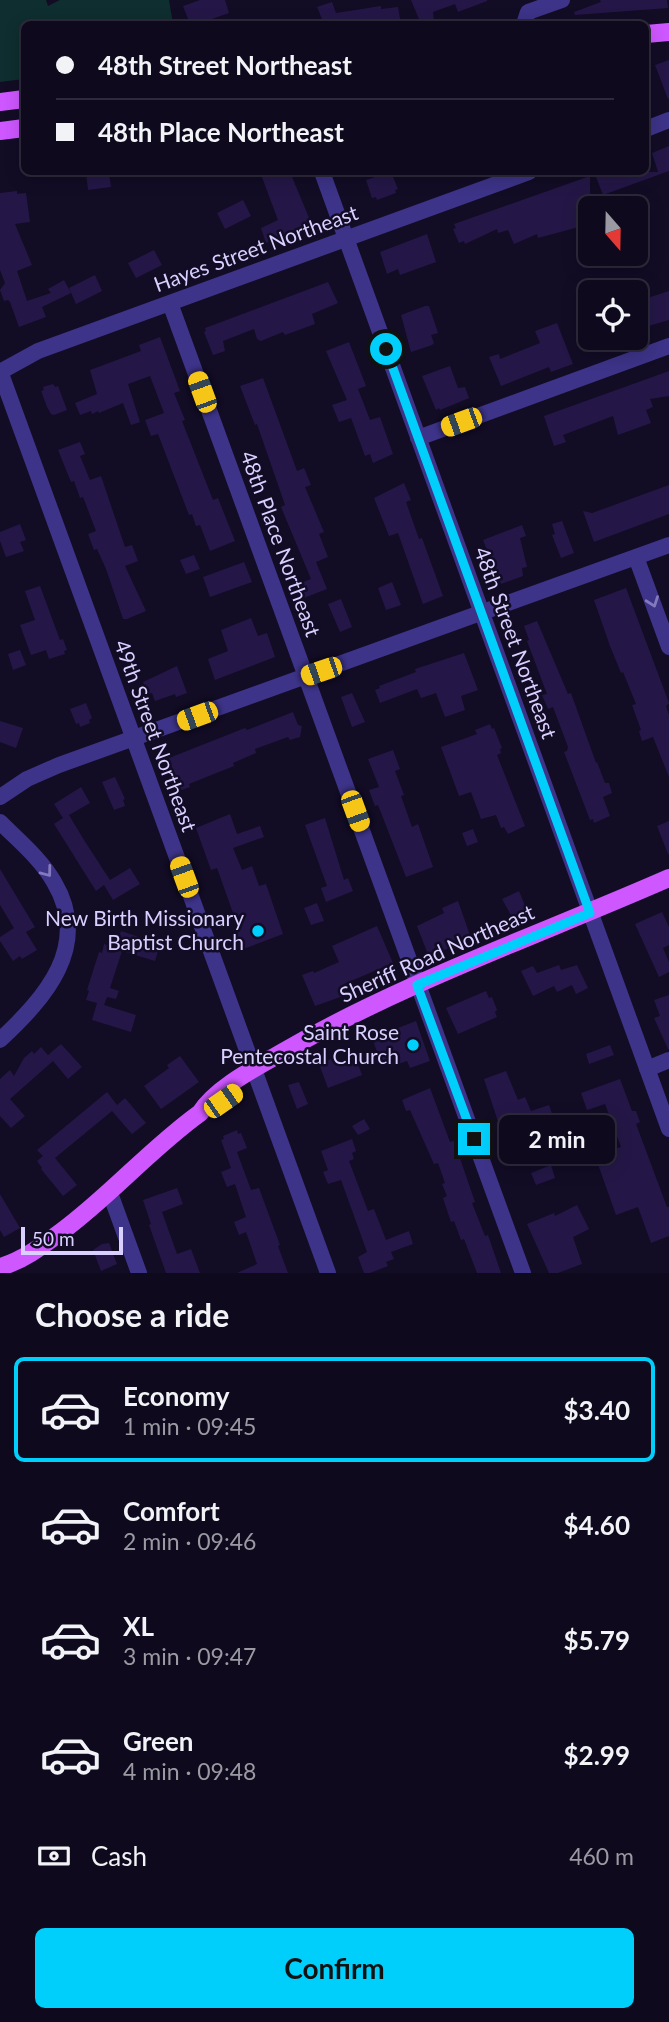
<!DOCTYPE html>
<meta charset="utf-8">
<style>
body{margin:0;font-family:Lato,sans-serif;background:#171225;color:#f1f3f6;height:100vh;display:flex;flex-direction:column;font-size:26px;white-space:nowrap}
*{box-sizing:border-box;margin:0}
p{font-size:23px;color:#9b9aa3}
.icon{flex:none;width:38px;height:38px;fill:none;stroke:currentColor;stroke-width:2;stroke-linecap:round;stroke-linejoin:round}
.map{position:relative;height:1273px;overflow:hidden}
.details{display:flex;flex-direction:column;background:#0e091c;flex:1}
.details>*{flex:none}
.guide{position:absolute;left:21px;top:21px;width:628px;height:154px;border-radius:10px;box-shadow:0 4px 18px #0003,0 0 0 2px #2e2a3b;display:grid;align-content:center;height:154px;padding:0 35px;background:#0e091c}
.needle{width:46px;rotate:160deg}
.controls{position:absolute;left:578px;top:196px;display:grid;gap:14px}
.controls a{display:grid;place-items:center;width:70px;height:70px;border-radius:10px;background:#0e091c;box-shadow:0 4px 18px #0003,0 0 0 2px #2e2a3b;font-size:35px}
.scale{position:absolute;left:21px;bottom:18px;width:102px;box-sizing:border-box;padding-left:7px;border:4px solid #d9d0ff;border-top:0;font-size:19px;line-height:24px;white-space:nowrap;color:#d9d0ff;-webkit-text-stroke:5px #120c25;paint-order:stroke}
.end{position:absolute;width:32px;height:32px;margin:-16px;border:9px solid #00cefb;background:#111;box-shadow:0 0 0 4px #111}
.from{border-radius:50%}
.bubble{position:absolute;height:49px;border-radius:10px;background:#0e091c;box-shadow:0 4px 18px #0003,0 0 0 2px #2e2a3b;font-size:23px;font-weight:700;line-height:49px;text-align:center}
.car{position:absolute;width:21px;height:42px;margin:-21px -10px;border-radius:9px;box-shadow:0 0 5px 2px #0007;background:linear-gradient(#f5c518 24%,#345 0 40%,#f5c518 0 76%,#345 0 86%,#f5c518 0)}
.guide b{display:flex;align-items:center;gap:24px;height:66px;font-size:26px}
.guide b+b{border-top:2px solid #2e2a3b}
.guide i{width:18px;height:18px;background:#f1f3f6}
ul{padding:0;list-style:none}
li{display:flex;align-items:center;gap:21px;height:105px;margin:0 14px 10px;padding:0 21px;border:4px solid transparent;border-radius:10px}
li div{flex:1}
li b{display:block;font-size:26px}
li em{font-style:normal;font-weight:700}
li.on{border-color:#00cefb}
li>.icon{width:63px;height:63px;stroke-width:1.5}
h2{padding:0 35px;font-size:32px;line-height:84px}
.pay{display:flex;align-items:center;gap:18px;height:77px;padding:0 35px;font-size:26px}
.pay p{margin-inline-start:auto}
.primary-button{display:flex;gap:14px;margin-top:auto;padding:14px 35px}
.primary-button a{flex:1;height:80px;border-radius:10px;background:#00cefb;color:#111;font-size:28px;font-weight:700;line-height:80px;text-align:center}
.map>svg:first-child{display:block}
.green{fill:#0f2e2f}
.building{fill:#241747}
.lines{fill:none;stroke-linecap:round;stroke-linejoin:round}
.minor{stroke:#3d3388;stroke-width:16}
.major{stroke:#ce57ff;stroke-width:18}
.oneway{stroke:#837abe}
.route{stroke:#00cefb;stroke-width:9}
.poi-dot{fill:#00cefb;stroke:#120c25;stroke-width:2.5}
.labels{text-anchor:middle;stroke-width:5;stroke-linejoin:round;paint-order:stroke}
.street-label{font-size:21px;fill:#d9d0ff;stroke:#120c25}
.poi-label{font-size:21px;fill:#d9d0ff;stroke:#120c25;text-anchor:end}
</style>
<div class="map">
<svg width="669" height="1273" viewBox="0 0 669 1273">
<rect width="100%" height="100%" fill="#120c25"/>
<!-- green -->
<path class="green" d="M0,0H46L48,6L60,0H169L173,24H24V79L0,82Z"/>
<!-- building -->
<path class="building" d="M200,0H225L229,13L209,20L210,24H190L183,6Z
M411,0H487V1L458,12L455,4L433,12L434,21L421,24Z
M600,0H667L668,8L575,15L574,12L601,2Z
M332,2L336,13L381,6V9L398,7L401,24H324L317,7Z
M669,60V98L668,99L655,65Z
M669,146V171L603,195L594,172H658L652,153Z
M86,172H109L111,187L88,190Z
M260,172H290L312,225L266,243L261,228L278,220Z
M391,172L398,189L395,190L396,193L377,200L376,197L372,198L366,180Z
M590,176V224L538,238L537,234L514,244L508,230L498,233L497,229L465,244L464,241L459,243L453,229L456,228L454,224Z
M17,191V194L26,193L30,222L15,224L32,265L17,271L27,301L51,293L48,289L64,280L71,293L42,307L46,317L19,327L10,302L8,300L4,301L0,290L5,283L0,270V193Z
M243,200L251,216L225,229L217,213Z
M427,234L436,262L400,275L398,269L387,274L380,252Z
M154,250L162,265L136,278L128,263Z
M95,275L102,291L76,304L69,288Z
M328,282L338,303L312,314L315,324L285,335L283,332L261,341L257,339L254,329L223,341L225,351L213,355L204,332L206,331L205,328Z
M669,291V320L635,330V302Z
M425,306H429L438,333L431,335L434,343L432,345L411,352L401,315Z
M557,323L573,364L551,372L549,367L501,386L489,357L499,354L500,359L540,343L535,331Z
M160,337L180,391L174,393L185,420L182,421L213,500L218,498L235,541L210,551L200,525L196,526L192,514L189,515L158,434L151,436L145,420L164,413L150,376L128,384L140,422L131,425L123,403L99,413L98,411L92,414L91,411L80,415L75,403L97,394L90,370L141,351L139,345Z
M349,342L366,386L358,389L370,420L380,417L393,454L373,463L370,454L365,456L351,418L339,422L332,405L347,400L326,351Z
M450,366L458,388L465,387L469,398L440,410L439,408L436,410L422,376Z
M669,371V396L650,399L653,407L646,410L651,423L618,435L613,416L563,435L566,442L554,446L544,416Z
M263,378L297,471L304,468L311,485L305,487L324,532L319,534L328,557L316,562L327,589L296,601L291,587L311,579L281,507L285,505L257,424L255,425L240,386Z
M53,384L55,387L58,386L67,410L54,415L51,414L47,407L41,391L44,390L43,387Z
M80,442L85,454L80,456L90,480L101,476L125,547L132,545L138,561L125,566L146,611L127,619H123L106,569L97,549L94,550L88,534L96,531L85,502L83,497L80,498L74,481L71,482L58,450Z
M404,483L411,500L406,502L419,539L422,538L443,596L423,604L398,533L389,536L374,498Z
M669,485V514L594,542L583,511L592,513Z
M562,521L574,553L561,558L552,535L555,534L552,524Z
M20,524L26,540L20,542L24,551L6,557L0,541V532Z
M522,525L526,536L520,538L527,567L522,568L523,576L501,584L483,540Z
M194,555L200,569L186,574L180,560Z
M244,562L252,582L210,597L203,577Z
M392,582L401,605L386,610L378,588Z
M40,586L60,640L63,639L67,650L64,651L65,654L49,659L46,650L31,655L20,625L35,620L25,591Z
M626,588L669,703L666,706L669,715V777L653,737L642,741L639,731L641,730L632,705L636,704L623,672L621,673L610,646L594,600Z
M341,599L352,627L340,632L328,604Z
M251,618L258,636L267,633L275,657L215,680L208,659L228,651L221,630Z
M537,621L568,694L571,693L596,763L597,762L605,783H609L612,793L603,797L610,816L594,823L593,819L590,820L564,752L567,751L568,747L553,707L548,709L542,695L547,694L527,641L529,640L524,626Z
M20,650L26,665L13,670L8,654Z
M464,653L478,690L461,696L465,710L445,717L436,693L421,698L417,689L380,703L375,690L380,688L379,686L416,672L415,669Z
M177,666L187,693L176,697L175,694L155,701L152,693L148,694L143,682Z
M352,693L365,722L352,727L341,697Z
M86,703L92,718L89,720L90,723L80,727L79,723L76,724L70,709Z
M293,712L298,725L302,726L300,737L290,740L288,737L255,749L256,753L233,763L234,766L189,784L190,787L179,791L178,788L169,758L245,728L247,730Z
M0,721L23,728L16,748L0,742Z
M490,724L492,729L494,728L502,748L500,749L501,753L497,755L525,826L508,834L504,827L501,828L496,815L481,819L471,792L459,796L441,747L477,734L475,730Z
M393,750L400,769L395,771L404,795L401,796L412,827L418,824L433,867L406,877L378,805L375,806L369,790L379,787L368,759Z
M115,777L125,799L123,800L125,806L114,810L102,782Z
M81,787L90,803L69,815L84,840L110,880L130,868L140,884L113,900L104,885L96,891L54,824L63,818L54,804Z
M230,814L237,834L260,826L264,837L233,848L242,870L252,866L259,886L266,884L283,934L241,950L233,930L238,927L217,868L211,870L196,828Z
M325,818L344,880L348,878L353,891L326,902L321,888L327,886L305,825Z
M669,821V854H668L657,826Z
M473,829L478,842L467,846L462,833Z
M0,869L35,927L26,932L37,950L22,959L20,956L13,961L0,941V937L14,928L0,905Z
M519,891L528,913L513,919L502,899Z
M458,901L471,938L429,957L417,926L444,913L442,908Z
M317,903L324,921L311,925L304,908Z
M662,912L669,927V945L663,948L669,962V972L659,977L635,924Z
M377,926L393,963L344,984L349,994L315,1006L302,975L313,971L314,973L339,962L332,946Z
M121,931L160,944L155,961L122,951L110,988L119,991L116,999L107,997L104,1005L136,1015L131,1032L92,1020L97,1003L86,1000L89,991L87,990L99,952L102,953L104,944L115,948Z
M559,965L561,970L577,965L588,988L576,994L572,985L557,992L554,986L533,996L521,971L533,966L537,973Z
M486,991L489,998L492,997L497,1010L495,1012L497,1017L458,1034L446,1008Z
M669,995V1049H668L654,1018L660,1016L654,1000Z
M416,1021L430,1061L410,1068L407,1061L390,1067L388,1063L382,1065L372,1038Z
M61,1044L82,1067L68,1079L53,1061L10,1099L25,1116L11,1128L0,1116V1079L10,1070L14,1076L24,1058L32,1051L34,1054L41,1047L48,1055Z
M610,1045L614,1055L589,1064L586,1054Z
M180,1056L199,1082L161,1109L144,1086L169,1068L167,1065Z
M355,1056L362,1075L328,1088L319,1064L331,1059L334,1064Z
M506,1071L518,1100L525,1097L531,1111L549,1105L557,1128L506,1146L484,1079Z
M620,1079L632,1111H636L640,1122L636,1124L667,1207H669V1236L651,1243L638,1207L616,1215L595,1156L621,1147L605,1104L587,1110L581,1093Z
M299,1082L308,1104L297,1109L288,1085Z
M430,1088L450,1142L454,1141L475,1202L472,1203L485,1236L488,1235L501,1273H477L464,1239L461,1240L454,1221L451,1222L443,1198L447,1196L442,1184L445,1183L438,1163L434,1164L410,1110L406,1111L402,1100Z
M107,1092L117,1105L125,1098L146,1123L132,1134L112,1111L55,1158L77,1185L63,1196L41,1169L42,1168L37,1161L43,1156L37,1150Z
M364,1119L370,1129L358,1135L352,1126Z
M237,1130L238,1134L241,1133L247,1148L237,1152L251,1190L259,1188L280,1245L278,1246L288,1273H237L257,1264L246,1232L239,1235L234,1222L246,1217L235,1184L227,1187L221,1172L231,1168L221,1140L224,1139L223,1136Z
M352,1139L356,1151L352,1153L354,1159L349,1161L368,1211L374,1209L386,1240L409,1231L413,1244L391,1252L394,1259L386,1262L388,1266L370,1273H364L358,1257L367,1252L341,1180L328,1184L323,1172L328,1170L321,1151Z
M551,1165L555,1178L536,1185L531,1173Z
M177,1188L183,1204L162,1212L177,1254L191,1249L200,1273H166L149,1225L151,1224L143,1200Z
M0,1194L20,1228L4,1237L0,1230Z
M577,1205L589,1229L573,1237L582,1264L558,1273H549L527,1224L554,1213L555,1216Z
M109,1243L117,1264L101,1271L93,1250L102,1244Z"/>
<g class="lines">
<!-- minor -->
<path class="minor" d="M524,24L528,12L562,0
M646,129L669,120
M322,172L669,1129
M170,303L523,1273
M0,371L328,1273
M0,372L38,351L529,172
M418,438L669,346
M636,557L669,647
M0,797L27,779L59,765L669,545
M0,822C19,841 41,859 54,882C92,946 45,998 0,1040
M647,1069L669,1060
M110,1193L139,1273"/>
<!-- major -->
<path class="major" d="M646,34L669,32
M0,102L24,99
M0,131L24,128
M0,1267C22,1261 42,1246 61,1232C110,1196 150,1149 200,1113C216,1088 255,1068 281,1053C404,982 539,935 669,878"/>
</g>
<!-- one-way arrows -->
<defs><path id="oneway-chevron" d="M-2-3.5L2.5 0L-2 3.5" fill="none" stroke-width="1.6" stroke-linecap="round" stroke-linejoin="round" transform="scale(1.75)"/></defs>
<g class="oneway">
<use href="#oneway-chevron" transform="translate(653 602) rotate(70)"/>
<use href="#oneway-chevron" transform="translate(47 872) rotate(53)"/>
</g>
<g class="lines">
<!-- route -->
<path class="route" d="M386,349L590,913L417,985L474,1139"/>
</g>
<!-- markers -->
<g class="poi-dot">
<circle cx="258" cy="931" r="7"/>
<circle cx="413" cy="1045" r="7"/>
</g>
<g class="labels">
<!-- street labels -->
<g class="street-label">
<text transform="translate(256 249) rotate(-20)" y="7">Hayes Street Northeast</text>
<text transform="translate(280 544) rotate(70)" y="7">48th Place Northeast</text>
<text transform="translate(515 643) rotate(70)" y="7">48th Street Northeast</text>
<text transform="translate(155 736) rotate(70)" y="7">49th Street Northeast</text>
<text transform="translate(437 954) rotate(-24)" y="7">Sheriff Road Northeast</text>
</g>
<!-- poi labels -->
<g class="poi-label">
<text x="244" y="926">New Birth Missionary<tspan x="244" dy="24">Baptist Church</tspan></text>
<text x="399" y="1040">Saint Rose<tspan x="399" dy="24">Pentecostal Church</tspan></text>
</g>
</g>
</svg>
<div class="controls">
<a><svg class="needle" viewBox="-14 -14 28 28"><path d="M0-13l5 13h-10z" fill="#e53935"/><path d="M0 13l5-13h-10z" fill="#9b9aa3"/></svg></a>
<a><svg class="icon" aria-label="locate" viewBox="0 0 24 24"><circle cx="12" cy="12" r="6"/><path d="M12 2v4M12 18v4M2 12h4M18 12h4"/></svg></a>
</div>
<div class="scale">50 m</div>
<i class="end from" style="left:386px;top:349px"></i>
<i class="end" style="left:474px;top:1139px"></i>
<div class="bubble" style="left:499px;top:1115px;width:116px">2 min</div>
<i class="car" style="left:202px;top:392px;rotate:340deg"></i>
<i class="car" style="left:461px;top:422px;rotate:250deg"></i>
<i class="car" style="left:321px;top:671px;rotate:251deg"></i>
<i class="car" style="left:197px;top:716px;rotate:250deg"></i>
<i class="car" style="left:355px;top:811px;rotate:160deg"></i>
<i class="car" style="left:184px;top:877px;rotate:340deg"></i>
<i class="car" style="left:223px;top:1101px;rotate:55deg"></i>
<div class="guide">
<b><i class="from"></i>48th Street Northeast</b>
<b><i></i>48th Place Northeast</b>
</div>
</div>
<section class="details">
<h2>Choose a ride</h2>
<ul>
<li class="on"><svg class="icon" aria-label="car" viewBox="0 0 24 24"><path d="M5 17H2v-5l4-1 3-4h7l3 4 3 1v5h-3M9 17h6M6 11h13"/><circle cx="7" cy="17" r="2"/><circle cx="17" cy="17" r="2"/></svg><div><b>Economy</b><p>1 min · 09:45</p></div><em>$3.40</em></li>
<li><svg class="icon" aria-label="car" viewBox="0 0 24 24"><path d="M5 17H2v-5l4-1 3-4h7l3 4 3 1v5h-3M9 17h6M6 11h13"/><circle cx="7" cy="17" r="2"/><circle cx="17" cy="17" r="2"/></svg><div><b>Comfort</b><p>2 min · 09:46</p></div><em>$4.60</em></li>
<li><svg class="icon" aria-label="car" viewBox="0 0 24 24"><path d="M5 17H2v-5l4-1 3-4h7l3 4 3 1v5h-3M9 17h6M6 11h13"/><circle cx="7" cy="17" r="2"/><circle cx="17" cy="17" r="2"/></svg><div><b>XL</b><p>3 min · 09:47</p></div><em>$5.79</em></li>
<li><svg class="icon" aria-label="car" viewBox="0 0 24 24"><path d="M5 17H2v-5l4-1 3-4h7l3 4 3 1v5h-3M9 17h6M6 11h13"/><circle cx="7" cy="17" r="2"/><circle cx="17" cy="17" r="2"/></svg><div><b>Green</b><p>4 min · 09:48</p></div><em>$2.99</em></li>
</ul>
<div class="pay"><svg class="icon" aria-label="cash" viewBox="0 0 24 24"><path d="M3 7h18v10H3z"/><circle cx="12" cy="12" r="2"/></svg>Cash<p>460 m</p></div>
<div class="primary-button"><a>Confirm</a></div>
</section>
